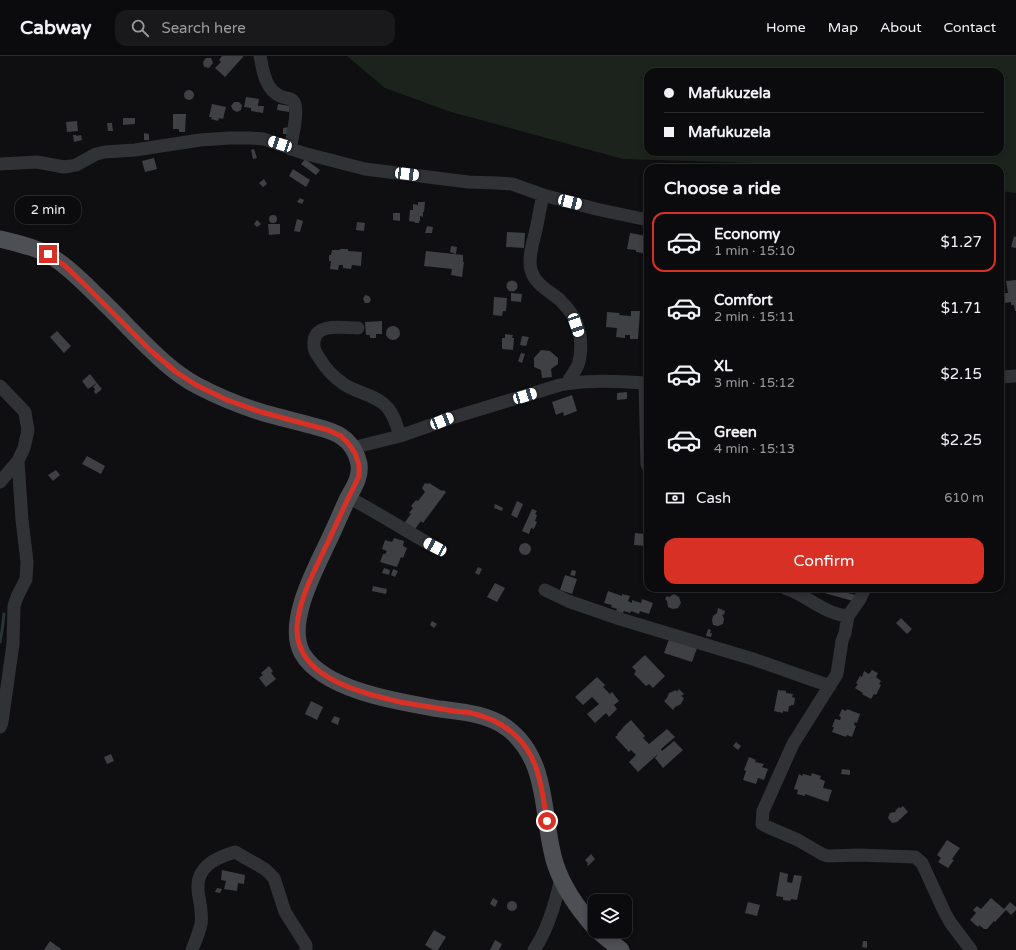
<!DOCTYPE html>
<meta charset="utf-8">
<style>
body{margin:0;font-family:"Varela Round",sans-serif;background:#19191b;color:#f1f3f6;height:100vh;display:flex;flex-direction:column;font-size:15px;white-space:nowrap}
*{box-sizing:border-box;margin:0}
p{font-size:13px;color:#9a9b9d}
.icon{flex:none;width:22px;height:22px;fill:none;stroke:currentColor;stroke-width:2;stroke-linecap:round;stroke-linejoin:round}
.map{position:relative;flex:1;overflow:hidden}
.sheet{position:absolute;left:644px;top:108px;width:360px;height:428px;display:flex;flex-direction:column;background:#0b0b0d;border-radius:12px;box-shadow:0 2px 6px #0003,0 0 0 1px #2b2b2e}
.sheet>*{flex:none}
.top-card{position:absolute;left:644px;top:12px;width:360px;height:88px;border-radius:12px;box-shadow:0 2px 6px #0003,0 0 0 1px #2b2b2e;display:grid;align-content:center;height:88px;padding:0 20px;background:#0b0b0d}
.tools{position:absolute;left:588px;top:838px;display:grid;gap:8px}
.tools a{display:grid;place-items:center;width:44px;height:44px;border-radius:8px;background:#0b0b0d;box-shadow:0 2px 6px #0003,0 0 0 1px #2b2b2e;font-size:20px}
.end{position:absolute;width:18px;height:18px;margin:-9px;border:5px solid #d93025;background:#fff;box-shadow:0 0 0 2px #fff}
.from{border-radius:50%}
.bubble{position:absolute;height:28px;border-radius:12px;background:#0b0b0d;box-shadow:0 2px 6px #0003,0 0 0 1px #2b2b2e;font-size:13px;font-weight:600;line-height:28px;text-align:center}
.car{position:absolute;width:12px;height:24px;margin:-12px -6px;border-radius:5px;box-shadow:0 0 3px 1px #0007;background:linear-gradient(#fff 24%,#345 0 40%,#fff 0 76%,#345 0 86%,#fff 0)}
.top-card b{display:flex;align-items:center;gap:14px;height:38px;font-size:15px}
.top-card b+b{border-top:1px solid #2b2b2e}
.top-card i{width:10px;height:10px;background:#f1f3f6}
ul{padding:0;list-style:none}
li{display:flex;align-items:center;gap:12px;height:60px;margin:0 8px 6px;padding:0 12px;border:2px solid transparent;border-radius:12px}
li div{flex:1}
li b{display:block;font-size:15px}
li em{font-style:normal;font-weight:600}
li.on{border-color:#d93025}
li>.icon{width:36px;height:36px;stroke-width:1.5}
h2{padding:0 20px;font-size:18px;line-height:48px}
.pay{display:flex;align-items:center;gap:10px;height:44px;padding:0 20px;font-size:15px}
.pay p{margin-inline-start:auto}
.cta{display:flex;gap:8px;margin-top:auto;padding:8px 20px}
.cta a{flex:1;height:46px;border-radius:12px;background:#d93025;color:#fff;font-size:16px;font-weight:600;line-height:46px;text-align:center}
header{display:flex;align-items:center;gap:24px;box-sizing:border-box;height:56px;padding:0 20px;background:#0b0b0d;border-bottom:1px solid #2b2b2e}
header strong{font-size:19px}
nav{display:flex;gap:22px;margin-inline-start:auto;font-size:14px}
.search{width:280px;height:36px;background:#19191b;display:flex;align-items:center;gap:10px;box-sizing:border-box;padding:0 14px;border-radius:12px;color:#9a9b9d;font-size:15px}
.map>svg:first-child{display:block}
.green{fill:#1c231c;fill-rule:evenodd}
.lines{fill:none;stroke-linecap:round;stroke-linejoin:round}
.stream{stroke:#2a3338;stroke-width:3}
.building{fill:#3e4044}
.minor{stroke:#303235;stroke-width:13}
.major{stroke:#4d4f54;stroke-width:17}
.route{stroke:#d93025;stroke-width:5}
</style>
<header>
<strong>Cabway</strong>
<div class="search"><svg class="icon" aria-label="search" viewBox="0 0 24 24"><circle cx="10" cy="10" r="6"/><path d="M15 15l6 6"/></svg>Search here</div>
<nav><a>Home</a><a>Map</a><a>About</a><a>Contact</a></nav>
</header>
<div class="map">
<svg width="1016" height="894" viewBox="0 0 1016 894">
<rect width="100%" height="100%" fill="#0f0f11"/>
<!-- green -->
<path class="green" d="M347,0H1016V137L1000,135V112H816L785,108L623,103L451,56L385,32ZM648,16H1000V96H648Z"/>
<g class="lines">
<!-- stream -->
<path class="stream" d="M0,586L2,575L4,558"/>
</g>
<!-- building -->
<path class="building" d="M222,0H243V1L225,21L215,12L221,6L219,4Z
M206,2H211L213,7L209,12L204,11L203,6Z
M184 39a5 5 0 1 1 10 0a5 5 0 1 1-10 0Z
M246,41L259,43L258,50H264L263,57L251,55V52L244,51Z
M234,46H239L242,49L241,54L237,56L233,54L231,50Z
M212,48L226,51L223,63L219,62L218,65L211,63L212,61H209Z
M278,48L290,50L289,56L277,54Z
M173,58H186L185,76H179V73H173Z
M123,62H135V68L123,69Z
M77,65L78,75L67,76L66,66Z
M107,67H112L113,75H108Z
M289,71V78H283V72Z
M144,77L149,78V84H144Z
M73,79H76V80L81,79L82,84L74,86Z
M254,93L257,102L253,103L251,94Z
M154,102L157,113L145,116L142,105Z
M305,103L320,114L316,119L301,108Z
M293,113L310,124L306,131L289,120Z
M264,123L267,128L263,131L259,127Z
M300,142L304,144L302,148L297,146Z
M418,146H425L424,156H423V161L420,160V165H419V167H415V166L409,165L410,154H413V148L418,149Z
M393,157H400V165L393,164Z
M269 163a4 4 0 1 1 8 0a4 4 0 1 1-8 0Z
M297,163L303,165L300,176L294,175Z
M257,164L261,168L257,171L254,168Z
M357,166L365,167L364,175L356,174Z
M268,168H280V178L269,179Z
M427,170L433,171L432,177H425Z
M1000,170L1003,171L1001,184H1000Z
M507,176L525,177L524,192L506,191Z
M630,177L646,180L643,197L636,196V194L627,193Z
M1014,180L1016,181V192L1011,191Z
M451,190L457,191L456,198L450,196Z
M340,193H348V195L362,196L361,210L352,209L351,213L343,212V209H339L338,214L330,213L331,205H329V199H331L332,194H340Z
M426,195L463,199V206H464L462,221L451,219L452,213L424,210Z
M1016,224V255H1015L1014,249H1011V246L1005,247L1004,237H1008L1006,225Z
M506.5 230a5.5 5.5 0 1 1 11 0a5.5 5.5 0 1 1-11 0Z
M511,237L522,238L521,246L511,245Z
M365,239L369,240L371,244L369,247H365L363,243Z
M494,241L507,242L506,255H503L502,260L493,259Z
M631,255H640L638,283H630V279H625V282L616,281L617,272L606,271L607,256L620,257L619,259L631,260Z
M382,265V278H376V282H370V279H366L365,266Z
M386 277a7 7 0 1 1 14 0a7 7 0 1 1-14 0Z
M57,275L71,290L64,297L50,281Z
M505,278L513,279L512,282H514L513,294L502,293V282H505Z
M522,280L529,281L526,290L520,289Z
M541,294L550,295L558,302V308L551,313L552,321L542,322L541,314L534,311V302Z
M521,297L525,298L522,307L518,305Z
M90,318L97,327L88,333L82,325Z
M97,327L102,333L96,338L94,336L95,333L93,331Z
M627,336V343L617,344V337Z
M572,339L577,355L564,360L563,356L556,359L552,346Z
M87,400L105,410L101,418L82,408Z
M56,414L60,419L53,425L48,419Z
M425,427L428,428L429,427L442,435L443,434L446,436L423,467L421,465L415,473L405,466L411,458L409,457L413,452L411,450L416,444L418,445L425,436L422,432Z
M517,445L523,448L517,462L511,459Z
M495,448L503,452L502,455L494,452Z
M532,453L537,455L535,458L537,459L535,465L537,466L534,473L531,472L529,478L522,475Z
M644,473L648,474V490L634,489L635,477L644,478Z
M394,482L404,485L403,490L407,492L403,502L401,501L397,511L380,506L383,498H385L387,495L382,493L385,484L392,486Z
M519 493a6 6 0 1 1 12 0a6 6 0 1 1-12 0Z
M478,511L482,513L479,519L475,517Z
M384,512L390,514L389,519L382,517Z
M393,513L398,515L395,521L391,519Z
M572,514L576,515L575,520L570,519Z
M565,519L577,523L572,538L560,534Z
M495,527L505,532L497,546L487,541Z
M373,530L387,533L386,538L372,535Z
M806,532H829L859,540L857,546Z
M843,532H861L860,537Z
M608,535L622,540V538L630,540L628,545L632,547V544L641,547L642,543L653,547L649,558L640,555L639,558L631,555L630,557L624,555L623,557L616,555L617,553L611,551L612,549L604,547Z
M674,538L679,541L681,547L678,552L673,553L668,551L667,545L665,543L667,540L669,541Z
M718,552L725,555L724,559L722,558L724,563L723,568L718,570L713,569L712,564L713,560L717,557Z
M901,562L912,573L907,578L896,567Z
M432,565L437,568L434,572L430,569Z
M708,573L711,574L710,577H712L711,581L706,580Z
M669,583L697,592L692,606L664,597Z
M645,599L665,620L653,632L649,628L646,630L634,618L636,615L632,611Z
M269,610L273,615L271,617L276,623L266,631L259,622L263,619L261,617Z
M872,614L878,617L876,621L881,625L879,628L881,629L876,639L874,638L871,643L862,638L863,637L855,632L858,628L856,627L860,620L862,621L864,615L869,618Z
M597,621L605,629L603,631L610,638L612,636L619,645L614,649L617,653L609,661L606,657L595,667L587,658L599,648L592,641L583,649L575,641Z
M679,633L684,638L681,640L684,642L681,648L675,651L673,654L664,645L667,642L669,637L676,634L677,636Z
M778,634L786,635V637L793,638L792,641L795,642L794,649H791V650H789L788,656L783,655V657L774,655Z
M311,645L323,651L317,664L305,658Z
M842,653L846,655L847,653L860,658L857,667L855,666L854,669L856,670L852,681L847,679L846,681L832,676L834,671H832L835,663L840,664L841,661L839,660Z
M334,660L340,662L338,669L331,666Z
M631,664L645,680L643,682L649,688L667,673L675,681L661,693L662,695L674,685L683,694L663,712L655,702L658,698L638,716L629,706L636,699L631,694L629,696L615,681L618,679L617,678L623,672V671Z
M736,686L741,690L738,694L733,690Z
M111,698L114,705L107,708L104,701Z
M749,701L756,704L755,706L764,708L762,711L768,713L764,724L758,722L756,728L743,724L746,715L744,714Z
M842,713L850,714V719L841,718Z
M812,717L821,720L820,723L825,725L823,732L832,734L828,746L805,738V740L797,738L798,734L794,733L799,718L802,720L803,718L811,720Z
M903,750L908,756L897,766L892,767L888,762L890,757L895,756H896L895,755L899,751L900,752Z
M947,784L960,792L952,803L954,804L948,812L938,806L941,802L937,799Z
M591,798L595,803L588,810L587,808L588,807L585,804Z
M222,814L245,819L244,828L238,827L237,835L224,833L226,825L221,824Z
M780,816L788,818L787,826L792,827L794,819L802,820L797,844L791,843L790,845L783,844V841L776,840Z
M217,832L222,833L220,837L215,836Z
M493,842L498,845L495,851L490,848Z
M991,842L1004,853L1010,846L1016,851V854L1011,859L1006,854L995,866L994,865L987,873H984L979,869L978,871L970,864L976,857L973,854L977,850L981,853Z
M507 850a5 5 0 1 1 10 0a5 5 0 1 1-10 0Z
M748,846L760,849L757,860L745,857Z
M434,874L446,881L438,894H433L425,889Z
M495,884L502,888L499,894H490Z
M50,885L61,893L60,894H44Z
M863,885H867V892L862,891Z"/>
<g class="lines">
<!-- minor -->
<path class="minor" d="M260,0C263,15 265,33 280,40C285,43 291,41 294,46C299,54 292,83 290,93
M0,108L37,106L64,111L71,110L76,109L96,98L105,96L135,94L200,84L229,82H250L264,83L303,97L365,113L468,126L497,127L512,128L543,139L596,153L648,164
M543,139C540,152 538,165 535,178C532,189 528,203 531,214C535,229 550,235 560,244C565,249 570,255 574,261C581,274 583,294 578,309C575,315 571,321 567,327
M358,272C344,272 315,266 314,286C313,292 316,298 320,303C326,314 335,322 345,329C358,337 375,339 386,350C394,358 397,370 400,380
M1000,321L1016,320
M645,327L647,408L648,410
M0,330L25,356L26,363L28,374L24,392L18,405L0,426
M352,392L400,380L451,362L560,329C589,323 619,326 648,327
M348,441C378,457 406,475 435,491
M785,532C807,539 824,558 848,560
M865,532L860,543L848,560L845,577L842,585L837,618L793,688L763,755L762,768L770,772L798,784L822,798L827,800L859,799L915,801L922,807L944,855L950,866L971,894
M545,534L568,545L620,563L753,603L830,630
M0,671L2,666L13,588L14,550L17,541L26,523L27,506L22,464L18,405
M192,894C195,886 199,877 201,868C203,856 199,845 198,834C196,811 215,802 235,796L258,809L266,814L274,822L285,856L306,889V894
M534,894C547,875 556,845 561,822"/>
<!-- major -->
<path class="major" d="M0,183C16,187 32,190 47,198C61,205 73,217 85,228C99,242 114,256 128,271C149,292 171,316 198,330C219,341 241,350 264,357C282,362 299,366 317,371C325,373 335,376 342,381C351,387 357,398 359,408C361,422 353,432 347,444C340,459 334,474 327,488C314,516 286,567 302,597C324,635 400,646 440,653C463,656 488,658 507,672C550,704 541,762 555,807C563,832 578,853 595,872
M598,875L621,894"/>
</g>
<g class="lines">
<!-- route -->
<path class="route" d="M48,198L64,209L83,227L151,295L176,316L196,329L227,344L261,356L328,374L341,380L348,387L355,397L359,409V420C348,442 338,464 328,486C317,509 302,537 298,562C289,612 341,631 380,641C389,643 397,646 406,647C422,650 438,652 454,655C461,656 469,656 475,658C491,662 505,669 517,681C540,703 542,736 547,765"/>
</g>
</svg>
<div class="tools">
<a><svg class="icon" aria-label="layers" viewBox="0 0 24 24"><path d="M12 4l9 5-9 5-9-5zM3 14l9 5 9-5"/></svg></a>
</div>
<i class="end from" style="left:547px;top:765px"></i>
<i class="end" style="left:48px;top:198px"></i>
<div class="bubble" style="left:15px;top:140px;width:66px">2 min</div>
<i class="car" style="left:280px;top:88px;rotate:288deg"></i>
<i class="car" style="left:407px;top:118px;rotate:97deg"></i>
<i class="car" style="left:570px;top:146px;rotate:104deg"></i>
<i class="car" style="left:576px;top:269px;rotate:161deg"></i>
<i class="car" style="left:525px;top:340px;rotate:73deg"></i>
<i class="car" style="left:442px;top:365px;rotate:68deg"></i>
<i class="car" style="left:435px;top:491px;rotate:298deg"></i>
<div class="top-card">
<b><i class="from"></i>Mafukuzela</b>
<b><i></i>Mafukuzela</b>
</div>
<section class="sheet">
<h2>Choose a ride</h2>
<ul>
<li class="on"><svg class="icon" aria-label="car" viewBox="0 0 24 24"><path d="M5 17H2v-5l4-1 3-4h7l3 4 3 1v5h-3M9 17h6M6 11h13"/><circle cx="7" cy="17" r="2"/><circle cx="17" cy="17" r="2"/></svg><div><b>Economy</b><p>1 min · 15:10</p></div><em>$1.27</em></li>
<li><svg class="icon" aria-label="car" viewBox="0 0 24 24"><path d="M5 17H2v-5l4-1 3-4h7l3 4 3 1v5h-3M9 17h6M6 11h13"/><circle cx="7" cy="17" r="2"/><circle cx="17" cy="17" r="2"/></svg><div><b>Comfort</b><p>2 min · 15:11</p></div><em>$1.71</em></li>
<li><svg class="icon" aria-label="car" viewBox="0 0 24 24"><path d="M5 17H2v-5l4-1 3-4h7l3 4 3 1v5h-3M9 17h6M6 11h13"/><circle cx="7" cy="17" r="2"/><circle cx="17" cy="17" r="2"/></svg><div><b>XL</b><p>3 min · 15:12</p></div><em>$2.15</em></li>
<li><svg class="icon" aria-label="car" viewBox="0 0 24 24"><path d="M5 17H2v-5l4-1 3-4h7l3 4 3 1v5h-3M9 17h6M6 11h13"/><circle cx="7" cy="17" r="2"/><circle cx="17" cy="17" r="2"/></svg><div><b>Green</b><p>4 min · 15:13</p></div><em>$2.25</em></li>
</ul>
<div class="pay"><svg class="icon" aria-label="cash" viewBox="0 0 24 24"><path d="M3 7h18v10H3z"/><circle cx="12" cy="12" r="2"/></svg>Cash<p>610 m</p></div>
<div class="cta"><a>Confirm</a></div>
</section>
</div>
